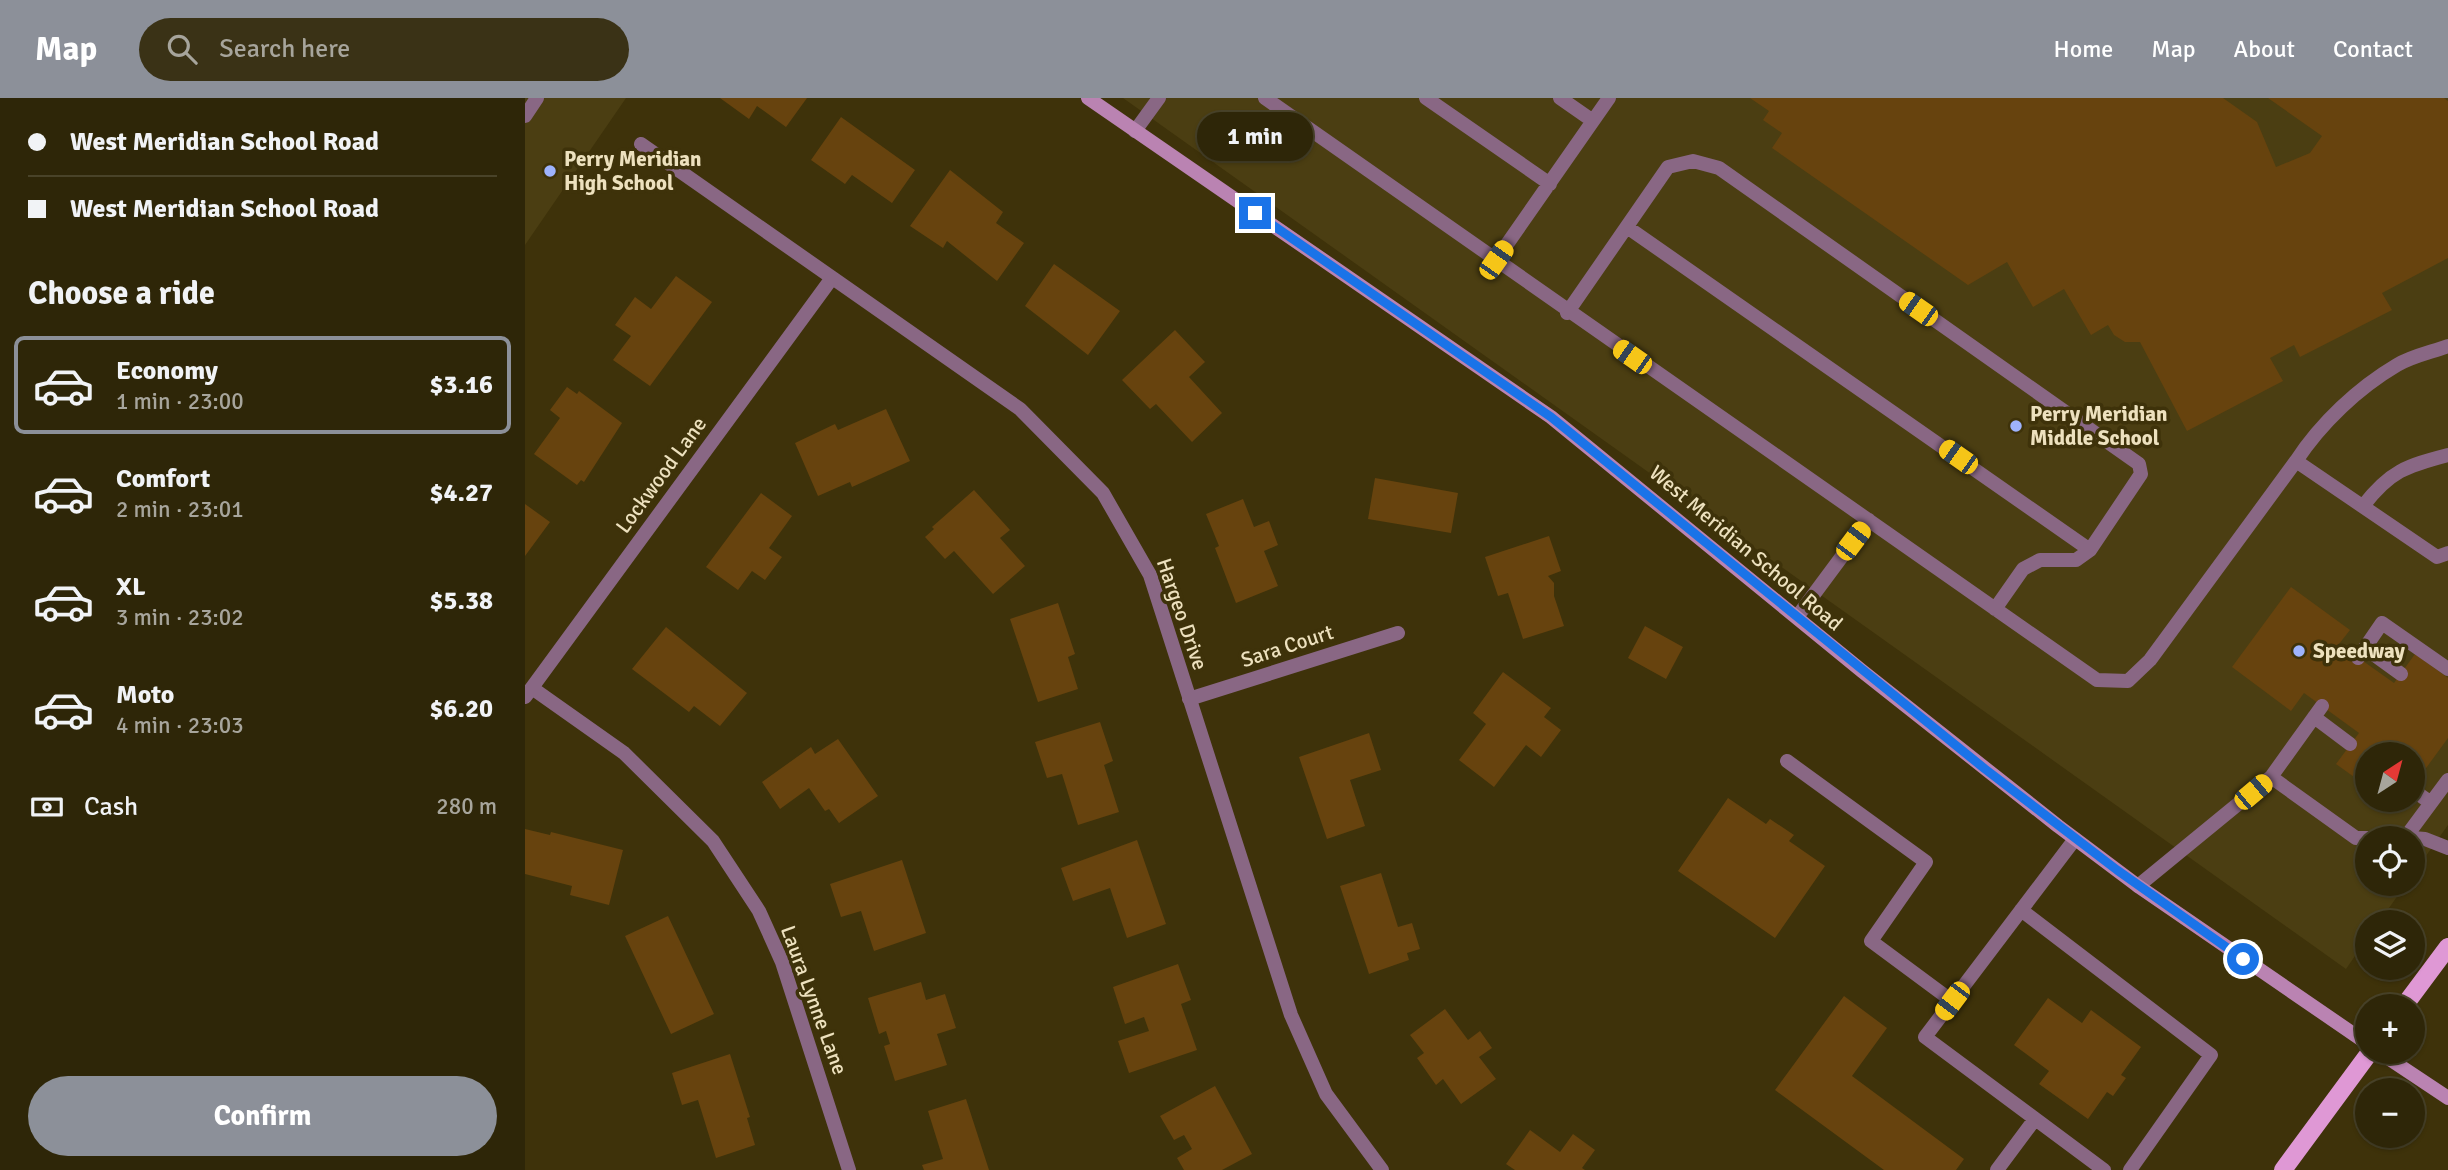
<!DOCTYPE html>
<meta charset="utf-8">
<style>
body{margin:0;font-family:Signika,sans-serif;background:#3a3216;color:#f1f3f6;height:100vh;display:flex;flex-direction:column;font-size:26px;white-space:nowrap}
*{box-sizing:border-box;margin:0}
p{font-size:23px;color:#a7a59c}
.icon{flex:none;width:38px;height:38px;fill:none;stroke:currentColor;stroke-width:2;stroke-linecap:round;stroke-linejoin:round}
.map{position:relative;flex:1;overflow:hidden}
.panel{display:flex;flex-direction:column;background:#2e2608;width:525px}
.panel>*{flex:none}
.guide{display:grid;align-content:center;height:154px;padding:0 28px;background:#2e2608}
.needle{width:46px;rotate:36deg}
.tools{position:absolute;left:1830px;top:644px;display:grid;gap:14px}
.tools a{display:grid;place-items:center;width:70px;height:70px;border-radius:50%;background:#2e2608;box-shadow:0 2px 5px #0004,0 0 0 2px #494329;font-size:35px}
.end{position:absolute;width:32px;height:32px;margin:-16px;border:9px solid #1a73e8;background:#fff;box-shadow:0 0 0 4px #fff}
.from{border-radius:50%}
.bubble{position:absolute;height:49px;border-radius:24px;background:#2e2608;box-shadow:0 2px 5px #0004,0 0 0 2px #494329;font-size:23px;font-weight:700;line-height:49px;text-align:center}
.car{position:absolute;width:21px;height:42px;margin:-21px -10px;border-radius:9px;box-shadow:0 0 5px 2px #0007;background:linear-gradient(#f5c518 24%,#345 0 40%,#f5c518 0 76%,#345 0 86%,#f5c518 0)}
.guide b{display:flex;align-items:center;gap:24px;height:66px;font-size:26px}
.guide b+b{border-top:2px solid #494329}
.guide i{width:18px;height:18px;background:#f1f3f6}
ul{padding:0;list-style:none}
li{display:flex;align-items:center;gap:21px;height:98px;margin:0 14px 10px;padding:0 14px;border:4px solid transparent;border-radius:10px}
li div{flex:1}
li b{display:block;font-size:26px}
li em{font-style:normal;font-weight:700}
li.current{border-color:#8c9099}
li>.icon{width:63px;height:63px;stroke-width:1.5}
h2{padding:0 28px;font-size:32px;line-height:84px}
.pay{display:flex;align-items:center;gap:18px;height:77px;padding:0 28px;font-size:26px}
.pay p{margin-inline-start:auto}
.cta{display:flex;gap:14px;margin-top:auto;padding:14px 28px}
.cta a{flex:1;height:80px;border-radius:42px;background:#8c9099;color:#fff;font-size:28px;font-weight:700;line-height:80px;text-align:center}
header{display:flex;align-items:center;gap:42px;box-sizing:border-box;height:98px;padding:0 35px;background:#8c9099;color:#fff}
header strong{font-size:33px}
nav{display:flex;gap:38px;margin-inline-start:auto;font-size:24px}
.search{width:490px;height:63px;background:#3a3216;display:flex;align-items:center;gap:18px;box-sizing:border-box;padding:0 24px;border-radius:38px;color:#a7a59c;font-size:26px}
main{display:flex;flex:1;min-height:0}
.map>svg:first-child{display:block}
.built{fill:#4b3e12;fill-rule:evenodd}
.building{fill:#67430e}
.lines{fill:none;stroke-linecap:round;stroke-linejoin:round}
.service{stroke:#896784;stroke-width:14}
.minor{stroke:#896784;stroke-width:14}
.secondary{stroke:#ba83b2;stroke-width:14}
.primary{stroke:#df98d5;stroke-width:18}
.route{stroke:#1a73e8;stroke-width:9}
.poi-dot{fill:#9eb3fd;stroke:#3e320a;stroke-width:2.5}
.labels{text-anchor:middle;stroke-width:7;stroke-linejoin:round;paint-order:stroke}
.poi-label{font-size:21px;font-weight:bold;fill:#ede1be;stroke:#3e320a;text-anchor:start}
.street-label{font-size:21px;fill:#ede1be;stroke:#3e320a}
</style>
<header>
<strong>Map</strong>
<div class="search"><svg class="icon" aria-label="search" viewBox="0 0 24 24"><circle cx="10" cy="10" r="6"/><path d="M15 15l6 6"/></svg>Search here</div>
<nav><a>Home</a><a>Map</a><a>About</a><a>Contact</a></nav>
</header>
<main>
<section class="panel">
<div class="guide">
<b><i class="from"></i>West Meridian School Road</b>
<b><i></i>West Meridian School Road</b>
</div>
<h2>Choose a ride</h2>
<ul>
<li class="current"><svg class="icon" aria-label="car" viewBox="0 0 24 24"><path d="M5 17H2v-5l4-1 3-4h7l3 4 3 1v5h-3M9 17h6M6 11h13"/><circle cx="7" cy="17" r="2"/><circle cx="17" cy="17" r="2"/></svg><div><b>Economy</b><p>1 min · 23:00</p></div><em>$3.16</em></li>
<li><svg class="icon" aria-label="car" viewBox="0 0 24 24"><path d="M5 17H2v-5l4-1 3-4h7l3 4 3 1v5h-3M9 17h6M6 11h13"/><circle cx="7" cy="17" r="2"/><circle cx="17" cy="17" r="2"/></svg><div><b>Comfort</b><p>2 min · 23:01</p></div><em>$4.27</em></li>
<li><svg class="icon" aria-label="car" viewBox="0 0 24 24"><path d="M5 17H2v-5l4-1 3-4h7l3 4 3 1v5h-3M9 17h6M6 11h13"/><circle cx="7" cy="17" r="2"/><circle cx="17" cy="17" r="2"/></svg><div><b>XL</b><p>3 min · 23:02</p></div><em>$5.38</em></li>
<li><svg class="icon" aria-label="car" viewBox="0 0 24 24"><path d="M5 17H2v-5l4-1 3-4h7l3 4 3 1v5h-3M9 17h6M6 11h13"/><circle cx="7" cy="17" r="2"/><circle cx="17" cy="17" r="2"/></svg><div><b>Moto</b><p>4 min · 23:03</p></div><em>$6.20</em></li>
</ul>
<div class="pay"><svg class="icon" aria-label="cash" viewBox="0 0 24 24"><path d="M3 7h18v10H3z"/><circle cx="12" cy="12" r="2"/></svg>Cash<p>280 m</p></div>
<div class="cta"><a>Confirm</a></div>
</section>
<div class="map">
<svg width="1923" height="1072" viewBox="0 0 1923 1072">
<rect width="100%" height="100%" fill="#3e320a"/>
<!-- built -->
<path class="built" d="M0,0H101L0,147Z
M598,0H1923V727L1888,776V740H1843V786H1881L1854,824H1843V839L1821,871ZM1843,656H1888V702H1843Z"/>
<!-- building -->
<path class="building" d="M195,0H282L261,29L232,8L224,21Z
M1225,0H1698L1732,24L1751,69L1785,55L1797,38L1743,0H1919L1923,3V160L1857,195L1867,212L1775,259L1769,247L1745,260L1758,283L1662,333L1615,244H1600L1589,237L1583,227L1566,237L1539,191L1508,209L1482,164L1443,187L1247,50L1257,35L1238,22L1244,13Z
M316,19L390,72L367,105L327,77L320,86L286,62Z
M425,72L478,114L471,125L499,145L472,183L422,143L418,150L385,128Z
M529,166L595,213L563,257L500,208Z
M151,178L187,204L125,288L88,262L106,238L90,227L110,199L126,211Z
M650,232L680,264L664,279L697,315L667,344L631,306L625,311L597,282Z
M42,289L52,296L54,293L97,325L59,384L56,382L52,387L9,356L35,320L25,312Z
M361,311L385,363L327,389L325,384L293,398L270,345L310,326L313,332Z
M850,380L933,395L926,435L843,421Z
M449,392L485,432L475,440L500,468L468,496L429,453L420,461L400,439L409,431L407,429Z
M236,395L267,418L244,450L257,459L240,482L227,473L213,492L181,469Z
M718,401L729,429L744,423L753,447L739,453L753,488L711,505L690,450L694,448L681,416Z
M0,406L25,424L0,458Z
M1024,438L1036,473L1023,478L1029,485V498L1039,528L998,541L983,495L973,498L960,459Z
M1766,489L1825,532L1814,546L1869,585L1890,556L1923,580V640L1888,688V656H1843V689L1811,666L1834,635L1779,595L1766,613L1707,569Z
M533,505L550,556L543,559L553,591L513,604L485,521Z
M1120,528L1158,549L1141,581L1103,560Z
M141,529L222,595L195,628L169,608L164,614L107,571Z
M978,574L1026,610L1019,619L1036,632L1016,659L1001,647L969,689L934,662L961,626L948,615Z
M575,624L588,663L579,667L594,714L553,727L537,676L522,680L510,644Z
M844,635L856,672L825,682L840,728L802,741L774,659Z
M313,641L353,698L314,725L304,711L300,713L284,690L255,711L237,684L286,649L290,656Z
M1203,700L1241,726L1245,721L1269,737L1264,743L1300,768L1250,840L1153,773Z
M1860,702H1878L1872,711Z
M0,731L25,737L26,734L98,752L84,807L45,797L47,788L0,776Z
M612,742L641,826L602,840L585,790L548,803L536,770Z
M377,762L401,835L349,853L336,813L316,819L305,786Z
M856,775L873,829L887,825L895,851L882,855L884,862L844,876L815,788Z
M143,818L189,916L146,936L100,838Z
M653,866L666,902L656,906L672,952L604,975L593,943L624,933L619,919L600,926L588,889Z
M396,884L401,902L420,896L431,930L412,936L422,967L370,983L359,948L365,946L361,933L354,936L343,900Z
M1319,898L1362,930L1327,978L1439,1061L1431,1072H1359L1250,992Z
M1523,900L1557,925L1566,912L1616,949L1596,977L1601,980L1588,998L1582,994L1563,1021L1514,986L1524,973L1489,947Z
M920,911L943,942L955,933L967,950L954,959L971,981L936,1006L918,981L911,987L892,960L899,955L885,937Z
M205,956L225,1019L222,1020L230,1047L191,1060L173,1002L157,1007L147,975Z
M690,988L727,1056L697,1072H659L652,1060L667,1051L659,1037L649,1042L635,1018Z
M441,1001L464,1072H399L397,1067L418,1061L403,1013Z
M1005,1032L1035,1054L1048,1036L1070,1052L1057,1070L1060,1072H990L981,1066Z"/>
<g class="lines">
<!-- service -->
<path class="service" d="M740,0L1572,582L1603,583L1625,562L1771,363
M901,0L1025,86
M1035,0L1068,23
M0,18L12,0
M610,33L634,0
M1102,129L1565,452
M971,162L1084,0
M1042,215L1143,69L1168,63L1194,70L1614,366L1616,376L1565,452L1551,462H1515L1498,471L1470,511
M1923,248C1907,254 1887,258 1872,267C1833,290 1796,325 1771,363L1912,459L1923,455
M1838,408C1865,373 1881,368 1923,357
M1272,519L1344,422
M1840,550L1876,576
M1833,560L1857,525L1923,571
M1789,619L1825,646
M1262,663L1401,764L1346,843L1427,903
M1746,679L1797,608
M1888,692L1906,705
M1880,740L1923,682
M1888,740L1900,741L1923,750
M1550,741L1400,939L1579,1072
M1613,788L1746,679L1831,740H1881
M1496,812L1686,957L1605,1072
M1472,1072L1510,1021"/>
<!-- minor -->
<path class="minor" d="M116,46L495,311L578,395L625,477L766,917L801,996L857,1072
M7,590L99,655L188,743L234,813L257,864L324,1072
M0,599L307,180
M664,601L873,535"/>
<!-- secondary -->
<path class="secondary" d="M563,0L1026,319L1337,573L1533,728L1613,788L1843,946
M1854,954L1923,1000"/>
<!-- primary -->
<path class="primary" d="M1879,908L1923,849
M1758,1072L1845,954"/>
</g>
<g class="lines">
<!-- route -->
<path class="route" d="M730,115L1026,319L1460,671L1592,772L1718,861"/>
</g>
<!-- markers -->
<g class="poi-dot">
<circle cx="25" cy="73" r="7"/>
<circle cx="1491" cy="328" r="7"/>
<circle cx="1774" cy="553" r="7"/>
</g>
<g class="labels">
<!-- poi labels -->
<g class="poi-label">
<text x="39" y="68">Perry Meridian<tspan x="39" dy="24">High School</tspan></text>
<text x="1505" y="323">Perry Meridian<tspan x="1505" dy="24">Middle School</tspan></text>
<text x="1788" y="560">Speedway</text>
</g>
<!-- street labels -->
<g class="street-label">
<text transform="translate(136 377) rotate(-54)" y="7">Lockwood Lane</text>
<text transform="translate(1221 450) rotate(40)" y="7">West Meridian School Road</text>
<text transform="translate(657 516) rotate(71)" y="7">Hargeo Drive</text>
<text transform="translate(762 548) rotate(-18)" y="7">Sara Court</text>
<text transform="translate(289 902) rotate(70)" y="7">Laura Lynne Lane</text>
</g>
</g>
</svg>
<div class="tools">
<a><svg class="needle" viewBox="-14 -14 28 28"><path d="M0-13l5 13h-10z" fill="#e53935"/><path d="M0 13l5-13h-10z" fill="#a7a59c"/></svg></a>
<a><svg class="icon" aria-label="locate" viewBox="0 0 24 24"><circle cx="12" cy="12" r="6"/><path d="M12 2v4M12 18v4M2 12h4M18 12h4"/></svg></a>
<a><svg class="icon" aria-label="layers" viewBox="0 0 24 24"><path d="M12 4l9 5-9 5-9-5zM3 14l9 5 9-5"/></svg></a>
<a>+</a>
<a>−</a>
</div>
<i class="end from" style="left:1718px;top:861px"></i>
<i class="end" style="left:730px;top:115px"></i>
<div class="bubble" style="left:672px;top:14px;width:116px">1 min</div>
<i class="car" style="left:971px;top:162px;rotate:35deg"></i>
<i class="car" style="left:1393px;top:211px;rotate:305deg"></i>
<i class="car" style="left:1107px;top:259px;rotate:305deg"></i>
<i class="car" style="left:1433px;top:359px;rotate:305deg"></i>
<i class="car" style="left:1328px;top:443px;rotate:37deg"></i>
<i class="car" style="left:1728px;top:694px;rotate:50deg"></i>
<i class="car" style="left:1427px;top:903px;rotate:217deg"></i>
</div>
</main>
